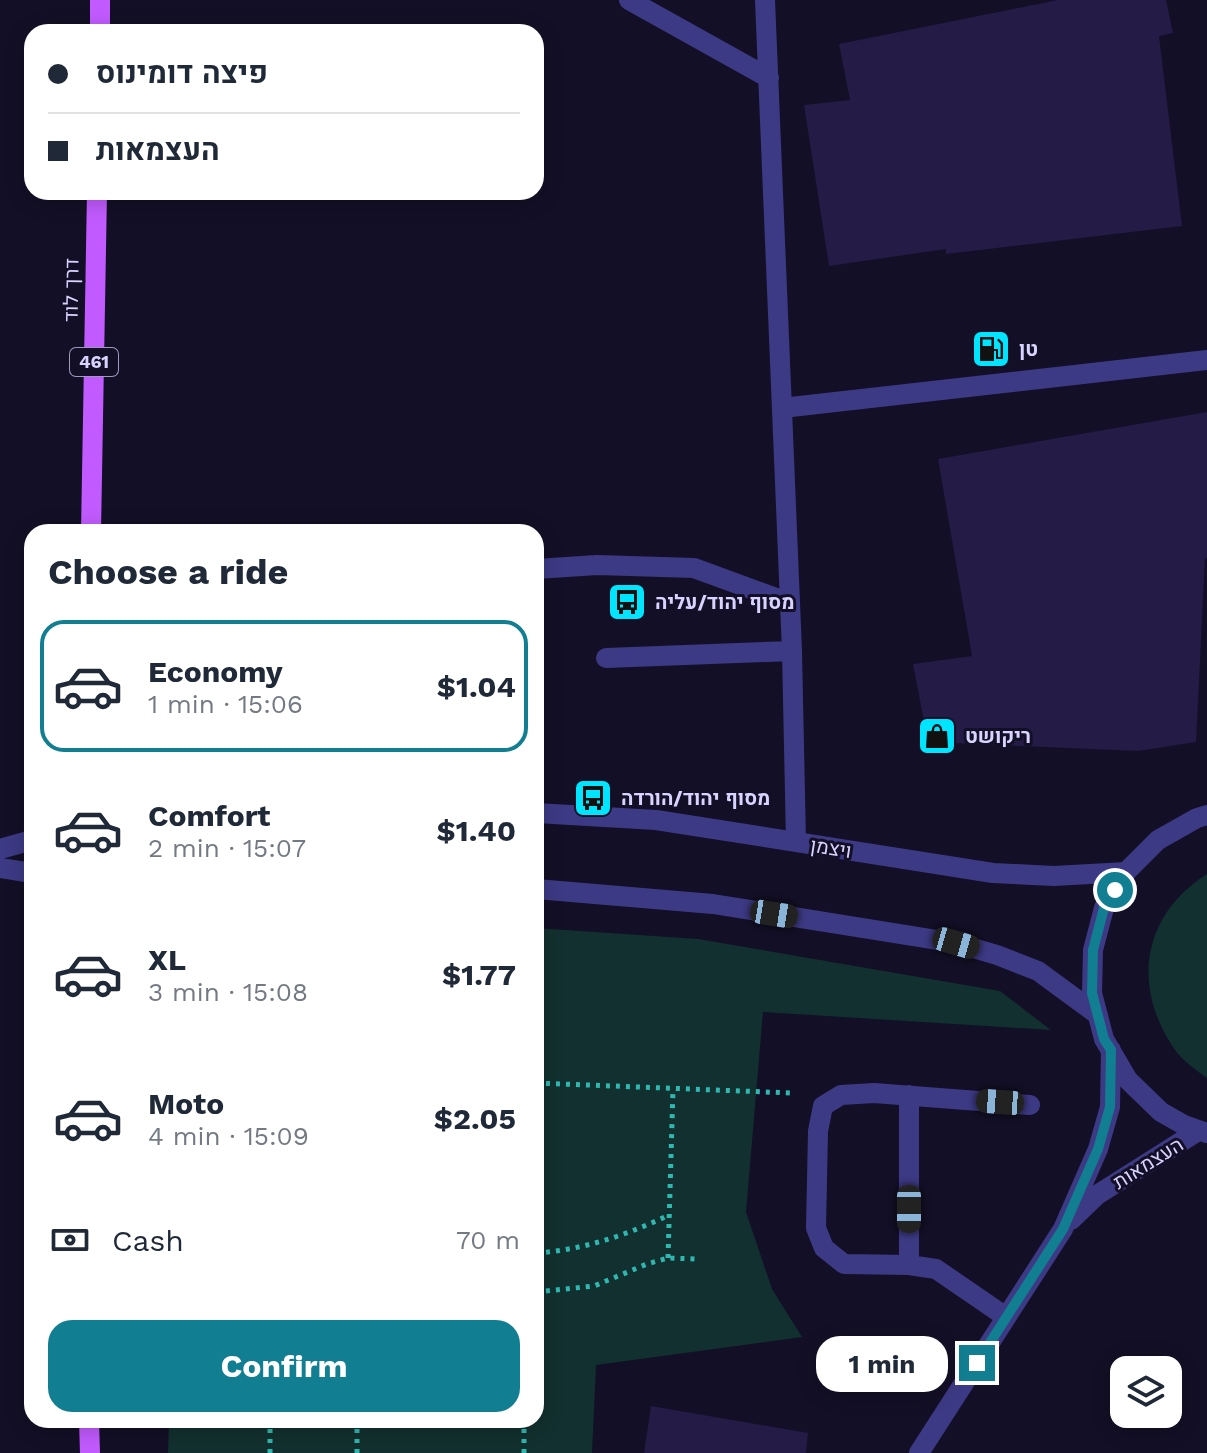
<!DOCTYPE html>
<meta charset="utf-8">
<style>
body{margin:0;font-family:"Work Sans",Heebo,sans-serif;background:#f2f2f3;color:#1f2937;height:100vh;display:flex;flex-direction:column;font-size:30px;white-space:nowrap}
*{box-sizing:border-box;margin:0}
p{font-size:26px;color:#747a83}
.icon{flex:none;width:44px;height:44px;fill:none;stroke:currentColor;stroke-width:2;stroke-linecap:round;stroke-linejoin:round}
.map{position:relative;flex:1;overflow:hidden}
.sheet{position:absolute;left:24px;top:524px;width:520px;height:904px;display:flex;flex-direction:column;background:#fff;border-radius:24px;box-shadow:0 4px 20px #0003}
.sheet>*{flex:none}
.banner{position:absolute;left:24px;top:24px;width:520px;height:176px;border-radius:24px;box-shadow:0 4px 20px #0003;display:grid;align-content:center;height:176px;padding:0 24px;background:#fff}
.fabs{position:absolute;left:1110px;top:1356px;display:grid;gap:16px}
.fabs a{display:grid;place-items:center;width:72px;height:72px;border-radius:16px;background:#fff;box-shadow:0 4px 20px #0003;font-size:40px}
.end{position:absolute;width:36px;height:36px;margin:-18px;border:10px solid #117e91;background:#fff;box-shadow:0 0 0 4px #fff}
.from{border-radius:50%}
.bubble{position:absolute;height:56px;border-radius:24px;background:#fff;box-shadow:0 4px 20px #0003;font-size:26px;font-weight:700;line-height:56px;text-align:center}
.car{position:absolute;width:24px;height:48px;margin:-24px -12px;border-radius:10px;box-shadow:0 0 6px 2px #0007;background:linear-gradient(#222 24%,#8ab4d8 0 40%,#222 0 76%,#8ab4d8 0 86%,#222 0)}
.banner b{display:flex;align-items:center;gap:28px;height:76px;font-size:30px}
.banner b+b{border-top:2px solid #e0e1e3}
.banner i{width:20px;height:20px;background:#1f2937}
ul{padding:0;list-style:none}
li{display:flex;align-items:center;gap:24px;height:132px;margin:0 16px 12px;padding:0 8px;border:4px solid transparent;border-radius:24px}
li div{flex:1}
li b{display:block;font-size:30px}
li em{font-style:normal;font-weight:700}
li.active{border-color:#117e91}
li>.icon{width:72px;height:72px;stroke-width:1.5}
h2{padding:0 24px;font-size:36px;line-height:96px}
.pay{display:flex;align-items:center;gap:20px;height:88px;padding:0 24px;font-size:30px}
.pay p{margin-inline-start:auto}
.button{display:flex;gap:16px;margin-top:auto;padding:16px 24px}
.button a{flex:1;height:92px;border-radius:24px;background:#117e91;color:#fff;font-size:32px;font-weight:700;line-height:92px;text-align:center}
.map>svg:first-child{display:block}
.green{fill:#12302f}
.building{fill:#241b47}
.lines{fill:none;stroke-linecap:round;stroke-linejoin:round}
.path{stroke:#2fb8b0;stroke-width:5;stroke-dasharray:4 6;stroke-linecap:butt}
.minor{stroke:#3d3a85;stroke-width:20}
.major{stroke:#c25bff;stroke-width:20}
.route{stroke:#117e91;stroke-width:10}
.labels{text-anchor:middle;stroke-width:6;stroke-linejoin:round;paint-order:stroke}
.shield{fill:#130f26;stroke:#9e99be;stroke-width:2}
.shield-label{font-size:18px;font-weight:bold;fill:#d9d4ff}
.street-label{font-size:20px;fill:#d9d4ff;stroke:#130f26}
.poi-label{font-size:20px;font-weight:bold;fill:#d9d4ff;stroke:#130f26;text-anchor:start}
</style>
<div class="map">
<svg width="1207" height="1453" viewBox="0 0 1207 1453">
<rect width="100%" height="100%" fill="#130f26"/>
<!-- green -->
<path class="green" d="M1207,874V1078C1196,1070 1182,1060 1175,1050C1131,987 1142,915 1207,874Z
M536,928L698,939L1000,991L1051,1030L763,1012L746,1212L772,1289L802,1337L596,1365L592,1453H168L169,1420H536Z"/>
<!-- building -->
<path class="building" d="M1058,0H1166L1173,33L1159,36L1182,226L946,254V249L829,266L804,105L850,100L839,44Z
M1207,412V558H1205L1196,742L1138,751L928,742L913,664L972,656L938,459Z
M651,1406L808,1433L806,1453H644Z"/>
<g class="lines">
<!-- path -->
<path class="path" d="M536,1083L792,1093
M536,1253C583,1250 627,1235 669,1215
M668,1258L673,1089
M536,1292L594,1286L647,1264L668,1258L698,1259
M270,1453V1420
M357,1453V1420
M524,1453V1420"/>
<!-- minor -->
<path class="minor" d="M629,0L769,78
M765,0L792,651L796,842
M782,408L1207,360
M536,569L597,565L694,568L790,603
M606,658L792,651
M536,813L656,820L993,873L1054,876L1126,872
M1207,815L1197,818L1158,840L1126,872L1104,908L1093,950L1092,993L1104,1039L1128,1080L1161,1112L1184,1125L1207,1133
M0,849L32,840
M0,868L32,873
M536,889L713,904L956,943L997,955L1038,971L1098,1015
M909,1095V1265
M1071,1220L1097,1195L1198,1131
M1006,1317L936,1269L909,1265L844,1264L824,1248L816,1228L818,1131L823,1106L841,1095L874,1093L1030,1105
M919,1453L1063,1229L1098,1149L1110,1107L1111,1050"/>
<!-- major -->
<path class="major" d="M100,32V0
M91,532L97,192
M89,1420L90,1453"/>
</g>
<g class="lines">
<!-- route -->
<path class="route" d="M977,1363L1063,1229L1098,1149L1110,1107L1111,1050L1104,1039L1092,993L1093,950L1104,908L1115,890"/>
</g>
<!-- icons -->
<defs>
<symbol id="fuel-square" viewBox="-11 -11 22 22"><rect x="-9" y="-9" width="18" height="18" rx="4" fill="#00e5ff" stroke="#130f26"/><path d="M-5.5-6h7V0h2V4h1.3V-2.5L3-4.5l.8-.8L6-3V5H2.5V1h-1V6h-7ZM-4.2-4.7v3.2H.2V-4.7Z" fill="#111"/></symbol>
<symbol id="bus-square" viewBox="-11 -11 22 22"><rect x="-9" y="-9" width="18" height="18" rx="4" fill="#00e5ff" stroke="#130f26"/><path d="M-5-6H5V4H4V6H2V4H-2V6H-4V4H-5ZM-3.5-4V0h7V-4ZM-3.5 1.2v1.5H-2V1.2ZM2 1.2v1.5H3.5V1.2Z" fill="#111"/></symbol>
<symbol id="shop-square" viewBox="-11 -11 22 22"><rect x="-9" y="-9" width="18" height="18" rx="4" fill="#00e5ff" stroke="#130f26"/><path d="M-5-2.5h2.3a2.7 3.5 0 0 1 5.4 0H5L5.5 6h-11ZM-1.5-2.5h3a1.5 2.3 0 0 0-3 0Z" fill="#111"/></symbol>
</defs>
<g fill-rule="evenodd">
<use href="#fuel-square" x="969" y="327" width="44" height="44"/>
<use href="#bus-square" x="605" y="580" width="44" height="44"/>
<use href="#shop-square" x="915" y="714" width="44" height="44"/>
<use href="#bus-square" x="571" y="776" width="44" height="44"/>
</g>
<g class="labels">
<!-- shield labels -->
<rect class="shield" x="70" y="348" width="48" height="28" rx="6"/>
<g class="shield-label">
<text x="94" y="368">461</text>
</g>
<!-- street labels -->
<g class="street-label">
<text transform="translate(71 290) rotate(-89)" y="7">דרך לוד</text>
<text transform="translate(831 848) rotate(9)" y="7">ויצמן</text>
<text transform="translate(1148 1163) rotate(-32)" y="7">העצמאות</text>
</g>
<!-- poi labels -->
<g class="poi-label">
<text x="1019" y="356">טן</text>
<text x="655" y="609">מסוף יהוד/עליה</text>
<text x="965" y="743">ריקושט</text>
<text x="621" y="805">מסוף יהוד/הורדה</text>
</g>
</g>
</svg>
<div class="fabs">
<a><svg class="icon" aria-label="layers" viewBox="0 0 24 24"><path d="M12 4l9 5-9 5-9-5zM3 14l9 5 9-5"/></svg></a>
</div>
<i class="end from" style="left:1115px;top:890px"></i>
<i class="end" style="left:977px;top:1363px"></i>
<div class="bubble" style="left:816px;top:1336px;width:132px">1 min</div>
<i class="car" style="left:774px;top:914px;rotate:99deg"></i>
<i class="car" style="left:956px;top:943px;rotate:106deg"></i>
<i class="car" style="left:1000px;top:1102px;rotate:274deg"></i>
<i class="car" style="left:909px;top:1209px;rotate:180deg"></i>
<div class="banner">
<b><i class="from"></i>פיצה דומינוס</b>
<b><i></i>העצמאות</b>
</div>
<section class="sheet">
<h2>Choose a ride</h2>
<ul>
<li class="active"><svg class="icon" aria-label="car" viewBox="0 0 24 24"><path d="M5 17H2v-5l4-1 3-4h7l3 4 3 1v5h-3M9 17h6M6 11h13"/><circle cx="7" cy="17" r="2"/><circle cx="17" cy="17" r="2"/></svg><div><b>Economy</b><p>1 min · 15:06</p></div><em>$1.04</em></li>
<li><svg class="icon" aria-label="car" viewBox="0 0 24 24"><path d="M5 17H2v-5l4-1 3-4h7l3 4 3 1v5h-3M9 17h6M6 11h13"/><circle cx="7" cy="17" r="2"/><circle cx="17" cy="17" r="2"/></svg><div><b>Comfort</b><p>2 min · 15:07</p></div><em>$1.40</em></li>
<li><svg class="icon" aria-label="car" viewBox="0 0 24 24"><path d="M5 17H2v-5l4-1 3-4h7l3 4 3 1v5h-3M9 17h6M6 11h13"/><circle cx="7" cy="17" r="2"/><circle cx="17" cy="17" r="2"/></svg><div><b>XL</b><p>3 min · 15:08</p></div><em>$1.77</em></li>
<li><svg class="icon" aria-label="car" viewBox="0 0 24 24"><path d="M5 17H2v-5l4-1 3-4h7l3 4 3 1v5h-3M9 17h6M6 11h13"/><circle cx="7" cy="17" r="2"/><circle cx="17" cy="17" r="2"/></svg><div><b>Moto</b><p>4 min · 15:09</p></div><em>$2.05</em></li>
</ul>
<div class="pay"><svg class="icon" aria-label="cash" viewBox="0 0 24 24"><path d="M3 7h18v10H3z"/><circle cx="12" cy="12" r="2"/></svg>Cash<p>70 m</p></div>
<div class="button"><a>Confirm</a></div>
</section>
</div>
